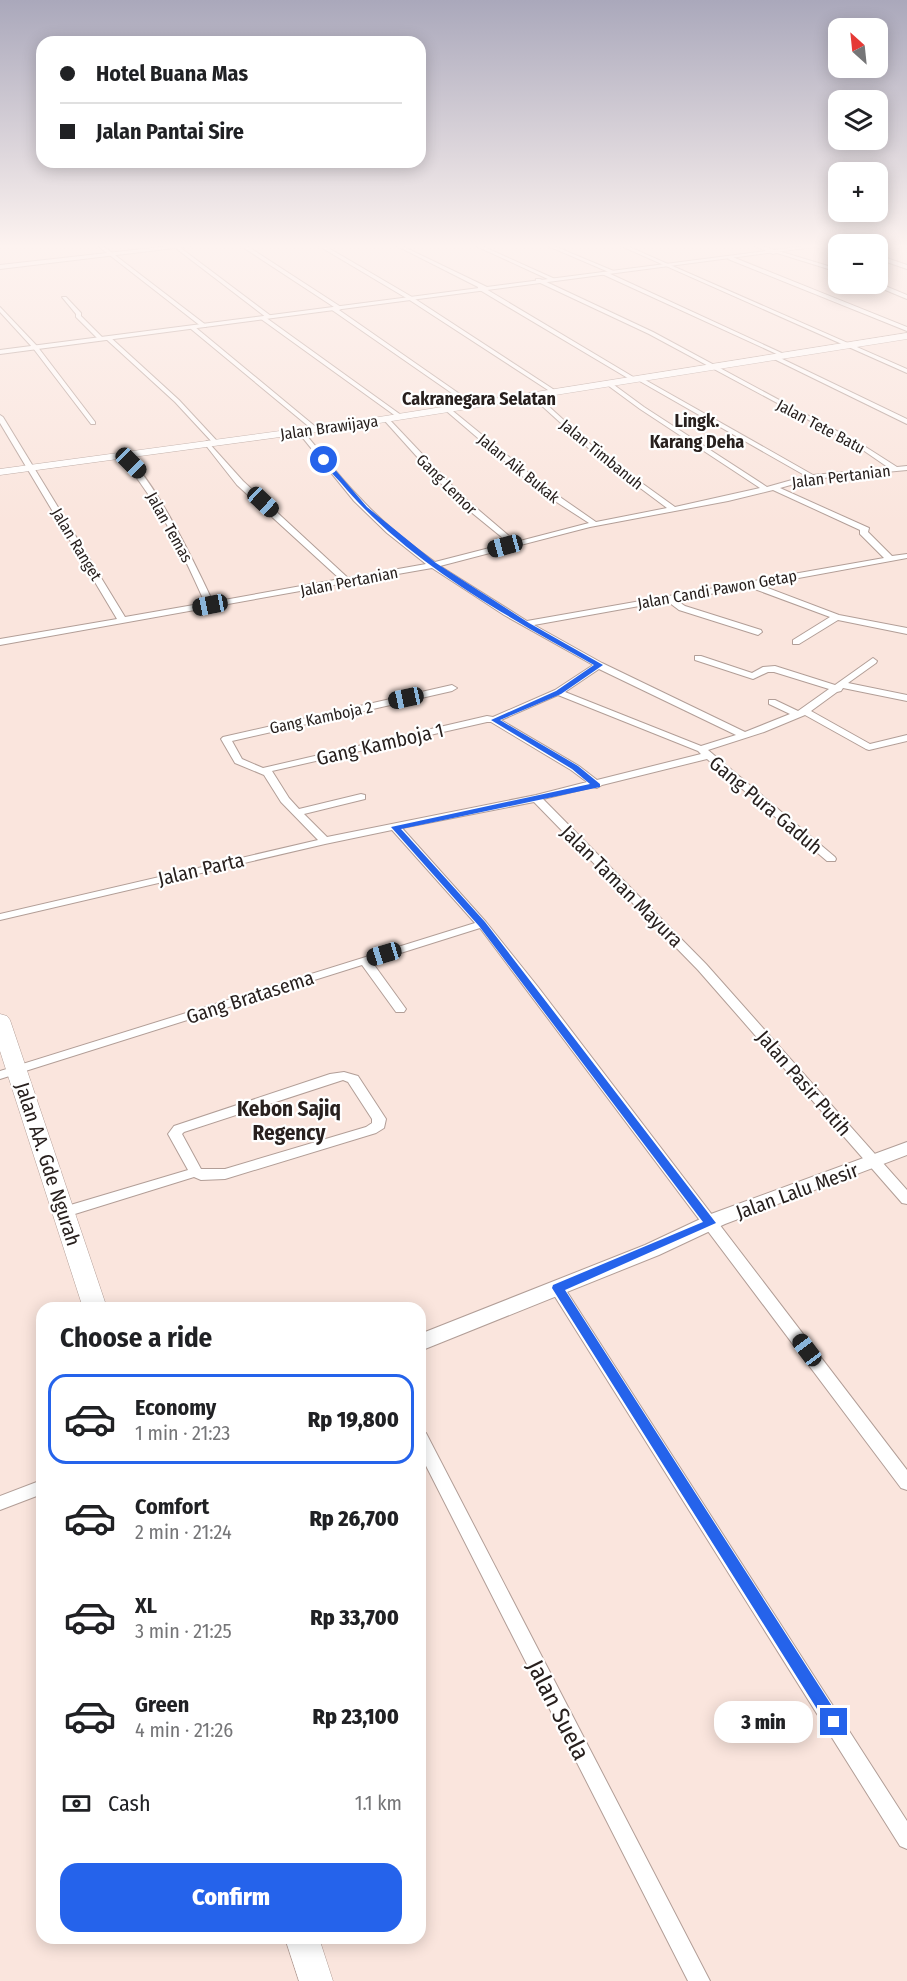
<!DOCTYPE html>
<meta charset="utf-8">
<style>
body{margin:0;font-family:"Fira Sans Condensed",sans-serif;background:#f6f6f6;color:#202124;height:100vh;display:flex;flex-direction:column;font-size:22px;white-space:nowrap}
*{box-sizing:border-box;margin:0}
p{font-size:20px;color:#757577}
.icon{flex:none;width:33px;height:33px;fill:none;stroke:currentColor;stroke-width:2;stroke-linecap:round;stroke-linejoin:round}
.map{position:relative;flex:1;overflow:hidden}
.sheet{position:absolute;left:36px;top:1302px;width:390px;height:642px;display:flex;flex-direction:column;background:#fff;border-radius:18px;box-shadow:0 3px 15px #0003}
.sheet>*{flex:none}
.guide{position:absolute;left:36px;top:36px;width:390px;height:132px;border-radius:18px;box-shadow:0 3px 15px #0003;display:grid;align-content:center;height:132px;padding:0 24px;background:#fff}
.needle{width:39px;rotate:333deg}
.buttons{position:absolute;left:828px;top:18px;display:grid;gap:12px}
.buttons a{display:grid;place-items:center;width:60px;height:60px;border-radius:12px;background:#fff;box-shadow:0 3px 15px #0003;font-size:30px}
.end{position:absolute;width:27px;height:27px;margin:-14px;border:8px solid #2563eb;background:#fff;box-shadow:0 0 0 3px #fff}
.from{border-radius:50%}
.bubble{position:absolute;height:42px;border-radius:18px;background:#fff;box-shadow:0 3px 15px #0003;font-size:20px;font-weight:800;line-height:42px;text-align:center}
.car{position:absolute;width:18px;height:36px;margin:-18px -9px;border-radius:8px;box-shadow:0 0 4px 2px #0007;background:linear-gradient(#222 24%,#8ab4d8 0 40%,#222 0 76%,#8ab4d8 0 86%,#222 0)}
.guide b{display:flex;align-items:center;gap:21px;height:57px;font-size:22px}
.guide b+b{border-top:2px solid #e0e0e0}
.guide i{width:15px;height:15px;background:#202124}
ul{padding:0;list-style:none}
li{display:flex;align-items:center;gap:18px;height:90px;margin:0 12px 9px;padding:0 12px;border:3px solid transparent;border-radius:18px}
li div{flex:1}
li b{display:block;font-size:22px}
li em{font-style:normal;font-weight:800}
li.current{border-color:#2563eb}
li>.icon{width:54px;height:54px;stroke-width:1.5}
h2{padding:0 24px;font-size:27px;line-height:72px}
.pay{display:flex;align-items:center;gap:15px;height:66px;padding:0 24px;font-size:22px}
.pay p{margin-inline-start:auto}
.primary-button{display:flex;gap:12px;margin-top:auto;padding:12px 24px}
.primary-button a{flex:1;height:69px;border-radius:18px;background:#2563eb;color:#fff;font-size:24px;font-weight:800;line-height:69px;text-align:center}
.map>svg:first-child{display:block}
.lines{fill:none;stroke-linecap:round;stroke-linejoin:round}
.minor-casing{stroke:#b29e97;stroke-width:2}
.tertiary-casing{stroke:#b29e97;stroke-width:2}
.secondary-casing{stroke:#b29e97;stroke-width:2}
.primary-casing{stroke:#b29e97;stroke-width:1}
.minor{fill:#fff;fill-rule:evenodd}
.tertiary{fill:#fff;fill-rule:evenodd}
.secondary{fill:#fff;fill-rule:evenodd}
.primary{fill:#fff;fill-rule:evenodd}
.route{fill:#2563eb}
.labels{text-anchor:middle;stroke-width:4.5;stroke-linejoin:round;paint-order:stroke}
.far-street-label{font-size:16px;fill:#28201e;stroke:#fff}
.far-quarter-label{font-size:18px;font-weight:bold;fill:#28201e;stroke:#fff}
.far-neighbourhood-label{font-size:18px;font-weight:bold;fill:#28201e;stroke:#fff}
.street-label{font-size:20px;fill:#28201e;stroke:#fff}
.neighbourhood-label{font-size:21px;font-weight:bold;fill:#28201e;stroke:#fff}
.near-street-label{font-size:24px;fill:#28201e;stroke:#fff}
</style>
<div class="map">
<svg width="907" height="1981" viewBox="0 0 907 1981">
<rect width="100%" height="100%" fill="#fae5dd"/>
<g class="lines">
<defs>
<path id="minor" d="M98,246H103L206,325V327H202Z
M173,246H178L271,316V318H267Z
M241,246H247L341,307V309L339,310L474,404L469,405L332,310L334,307Z
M319,246H325L412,297L556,391L551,392L408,299Z
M397,246H402L487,287L486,289L635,378L640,377L813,475L889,468L857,446L649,334L536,281V279H540L653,332L861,444L897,467L907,466V470L812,479L780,488L869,528L868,532L892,556L907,554V558L760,585L839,615L907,628V634L838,620L799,644H793V640L830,617L749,587L676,600L685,606L761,630L762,632L758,635L679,610L667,601L534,625L602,663L745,732L790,714L769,704V700H775L798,711L829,689L774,672H768L753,679L695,660V656H701L752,673L763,667L775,666L835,685L873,658L877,661L876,663L848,683L907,695V701L843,688L841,691L837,692L811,711L870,744L907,735V741L869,750L866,749L805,715L764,732L708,750L835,857L836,859L835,861H827L707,759L602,785L597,788L593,787L543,799L706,964L907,1190V1204L902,1203L698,970L534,802L402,828L486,922L538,987L907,1470V1490L901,1488L480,928L372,962L406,1009L404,1012H396L362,965L0,1079V1071L475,923L392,830L325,844L0,920V914L318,840L281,802L264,775L235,763L221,739L223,737L452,685L457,688L452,691L232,741L242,759L263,768L487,716L493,717L555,690L593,665L504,615L432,568L352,582L348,584L345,583L0,645V639L117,619L0,423V415L3,417L125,617L205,603C182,551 156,497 118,455L121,453C149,467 198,570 213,602L340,579L237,485L204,443L207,441L243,481L348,578L426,564L387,533L354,501L298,432V430H302C321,452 339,477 360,498C382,522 408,543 435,562L509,543L455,499L384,420V418H388L461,495L516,542L589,523L541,492L444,409V407H448L547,488L596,522L667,508L596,455L530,395V393H534L600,453L675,507L760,488L640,409L606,384V382H610L644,407L767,487L806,476L636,379L631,380L478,289V287ZM773,490L860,530V534L884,558L527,621L440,566L590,527L728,501ZM599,669L736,735L701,746L565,692ZM558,695L698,751L701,754L597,780L579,766L501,720ZM487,722H491L571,770L587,782L536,795L327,837L304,814L365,799V795L361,794L299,809L289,798L272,771Z
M476,246H482L555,279L550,280Z
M548,246H554L616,272L611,273Z
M621,246H627L907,369V373Z
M755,246H762L838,269V272L777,253L773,254Z
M878,255L907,265V269L878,259Z
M730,256L907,327V331L728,259Z
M602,272H606L786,355L781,356L602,274Z
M878,283L907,295V299L871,284Z
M62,297H66L81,313V316L103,338V340H99L76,317V314Z
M0,307L37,346L95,422V424H91L33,348L0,312Z
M261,317H265L401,415V417H397L261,319Z
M191,327H195L317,428V430H313L191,329Z
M106,337H110L179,400L217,441V443H213L175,402L106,339Z
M772,356H776L907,419V424L772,358Z
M344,1072L358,1076L386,1119L384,1128L376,1133L225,1179L201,1180L194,1177L62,1218L57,1217L55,1213L57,1209L188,1170L168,1134L174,1126L330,1074ZM343,1080L348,1082L372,1119V1123L366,1127L225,1169H201L182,1134L184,1132Z
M557,1282L562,1284L907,1821V1849L900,1846L552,1292L550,1288L552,1284Z
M420,1431L426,1433L710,1981H688L420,1454Z
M42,1480V1494L0,1510V1496Z"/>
<path id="tertiary" d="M805,246H821L0,354V350Z
M907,1142V1155L725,1224L659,1255L420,1351V1334L645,1245L711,1214Z"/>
<path id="secondary" d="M170,246H191L0,269V265Z"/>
<path id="primary" d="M907,333V339L354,427L0,475V469L354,421Z
M0,1014L7,1016L10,1020L107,1308H83L0,1051Z
M285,1938H319L333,1981H299Z"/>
</defs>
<!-- minor casing -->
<use href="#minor" class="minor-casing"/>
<!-- tertiary casing -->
<use href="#tertiary" class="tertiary-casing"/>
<!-- secondary casing -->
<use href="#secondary" class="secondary-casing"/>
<!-- primary casing -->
<use href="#primary" class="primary-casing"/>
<!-- minor -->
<use href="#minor" class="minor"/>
<!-- tertiary -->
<use href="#tertiary" class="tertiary"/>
<!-- secondary -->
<use href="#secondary" class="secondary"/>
<!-- primary -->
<use href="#primary" class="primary"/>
</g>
<!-- sky -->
<linearGradient id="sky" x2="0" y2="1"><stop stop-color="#aaa8bb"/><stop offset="0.47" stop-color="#fdf3f0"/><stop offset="1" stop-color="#fdf3f0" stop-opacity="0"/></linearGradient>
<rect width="907" height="523" fill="url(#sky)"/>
<!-- route -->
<path class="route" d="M322,459H326L367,507L436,563L529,623L603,665L561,694L500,720L578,766L600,784V787L401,829L485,922L716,1223L565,1290L839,1717L842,1722L839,1728L834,1730L829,1728L552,1288L553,1285L703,1222L479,926L391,827L590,784L572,769L491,720L556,691L594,665C505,615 408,563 341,483C335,476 325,467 322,459Z"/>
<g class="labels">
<!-- far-street labels -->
<g class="far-street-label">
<text transform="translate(821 426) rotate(28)" y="6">Jalan Tete Batu</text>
<text transform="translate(329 427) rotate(-8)" y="6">Jalan Brawijaya</text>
<text transform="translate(602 454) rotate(39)" y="6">Jalan Timbanuh</text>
<text transform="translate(519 468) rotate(39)" y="6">Jalan Aik Bukak</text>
<text transform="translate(841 476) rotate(-7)" y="6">Jalan Pertanian</text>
<text transform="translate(447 484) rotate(45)" y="6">Gang Lemor</text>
<text transform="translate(170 527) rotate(61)" y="6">Jalan Temas</text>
<text transform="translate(77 544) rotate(59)" y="6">Jalan Ranget</text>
<text transform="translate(349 581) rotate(-11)" y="6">Jalan Pertanian</text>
<text transform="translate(717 589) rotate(-10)" y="6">Jalan Candi Pawon Getap</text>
<text transform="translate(321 717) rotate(-12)" y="6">Gang Kamboja 2</text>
</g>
<!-- far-quarter labels -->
<g class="far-quarter-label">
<text x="479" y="405">Cakranegara Selatan</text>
</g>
<!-- far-neighbourhood labels -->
<g class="far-neighbourhood-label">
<text x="697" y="427">Lingk.<tspan x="697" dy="21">Karang Deha</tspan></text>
</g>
<!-- street labels -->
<g class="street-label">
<text transform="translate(380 744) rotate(-13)" y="7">Gang Kamboja 1</text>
<text transform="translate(766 805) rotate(40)" y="7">Gang Pura Gaduh</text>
<text transform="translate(201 869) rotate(-13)" y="7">Jalan Parta</text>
<text transform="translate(622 886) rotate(45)" y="7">Jalan Taman Mayura</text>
<text transform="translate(250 997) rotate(-18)" y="7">Gang Bratasema</text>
<text transform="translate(804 1083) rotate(49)" y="7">Jalan Pasir Putih</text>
<text transform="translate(48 1164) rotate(72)" y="7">Jalan AA. Gde Ngurah</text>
<text transform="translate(797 1191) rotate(-20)" y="7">Jalan Lalu Mesir</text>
</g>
<!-- neighbourhood labels -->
<g class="neighbourhood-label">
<text x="289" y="1116">Kebon Sajiq<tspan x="289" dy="24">Regency</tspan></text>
</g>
<!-- near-street labels -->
<g class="near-street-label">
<text transform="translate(558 1710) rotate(63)" y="8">Jalan Suela</text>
</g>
</g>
</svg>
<div class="buttons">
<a><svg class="needle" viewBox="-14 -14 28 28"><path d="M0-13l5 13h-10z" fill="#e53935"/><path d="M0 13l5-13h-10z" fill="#757577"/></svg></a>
<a><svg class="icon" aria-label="layers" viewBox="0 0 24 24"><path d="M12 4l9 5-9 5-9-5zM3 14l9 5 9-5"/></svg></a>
<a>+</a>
<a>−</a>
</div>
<i class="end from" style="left:324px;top:460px"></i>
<i class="end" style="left:834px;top:1722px"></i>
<div class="bubble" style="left:714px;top:1701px;width:99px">3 min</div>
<i class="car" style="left:131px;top:463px;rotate:135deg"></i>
<i class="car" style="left:263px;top:502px;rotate:133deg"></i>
<i class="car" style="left:505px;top:546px;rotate:255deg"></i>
<i class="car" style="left:210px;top:605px;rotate:259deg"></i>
<i class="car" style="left:406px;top:698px;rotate:258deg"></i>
<i class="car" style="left:384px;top:954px;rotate:253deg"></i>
<i class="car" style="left:807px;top:1350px;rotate:323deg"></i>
<div class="guide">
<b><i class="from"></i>Hotel Buana Mas</b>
<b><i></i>Jalan Pantai Sire</b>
</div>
<section class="sheet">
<h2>Choose a ride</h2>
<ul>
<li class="current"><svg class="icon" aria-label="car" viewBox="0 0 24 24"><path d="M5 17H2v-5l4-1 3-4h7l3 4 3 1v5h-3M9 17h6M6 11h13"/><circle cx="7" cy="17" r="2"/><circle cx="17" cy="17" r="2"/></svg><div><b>Economy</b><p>1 min · 21:23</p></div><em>Rp 19,800</em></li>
<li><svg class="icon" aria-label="car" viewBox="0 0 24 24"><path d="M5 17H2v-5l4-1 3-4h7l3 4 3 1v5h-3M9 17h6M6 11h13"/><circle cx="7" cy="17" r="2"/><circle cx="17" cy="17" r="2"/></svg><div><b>Comfort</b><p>2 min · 21:24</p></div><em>Rp 26,700</em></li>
<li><svg class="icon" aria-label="car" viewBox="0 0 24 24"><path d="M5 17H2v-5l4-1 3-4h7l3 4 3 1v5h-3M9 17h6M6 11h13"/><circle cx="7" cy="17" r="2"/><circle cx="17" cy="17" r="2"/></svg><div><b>XL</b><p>3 min · 21:25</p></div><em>Rp 33,700</em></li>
<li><svg class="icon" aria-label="car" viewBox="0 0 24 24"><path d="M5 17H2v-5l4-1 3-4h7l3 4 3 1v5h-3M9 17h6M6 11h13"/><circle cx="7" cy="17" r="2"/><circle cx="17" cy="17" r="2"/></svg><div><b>Green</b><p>4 min · 21:26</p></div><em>Rp 23,100</em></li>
</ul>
<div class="pay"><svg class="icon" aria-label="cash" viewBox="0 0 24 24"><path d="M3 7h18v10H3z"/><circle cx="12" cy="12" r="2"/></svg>Cash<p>1.1 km</p></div>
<div class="primary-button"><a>Confirm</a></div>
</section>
</div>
